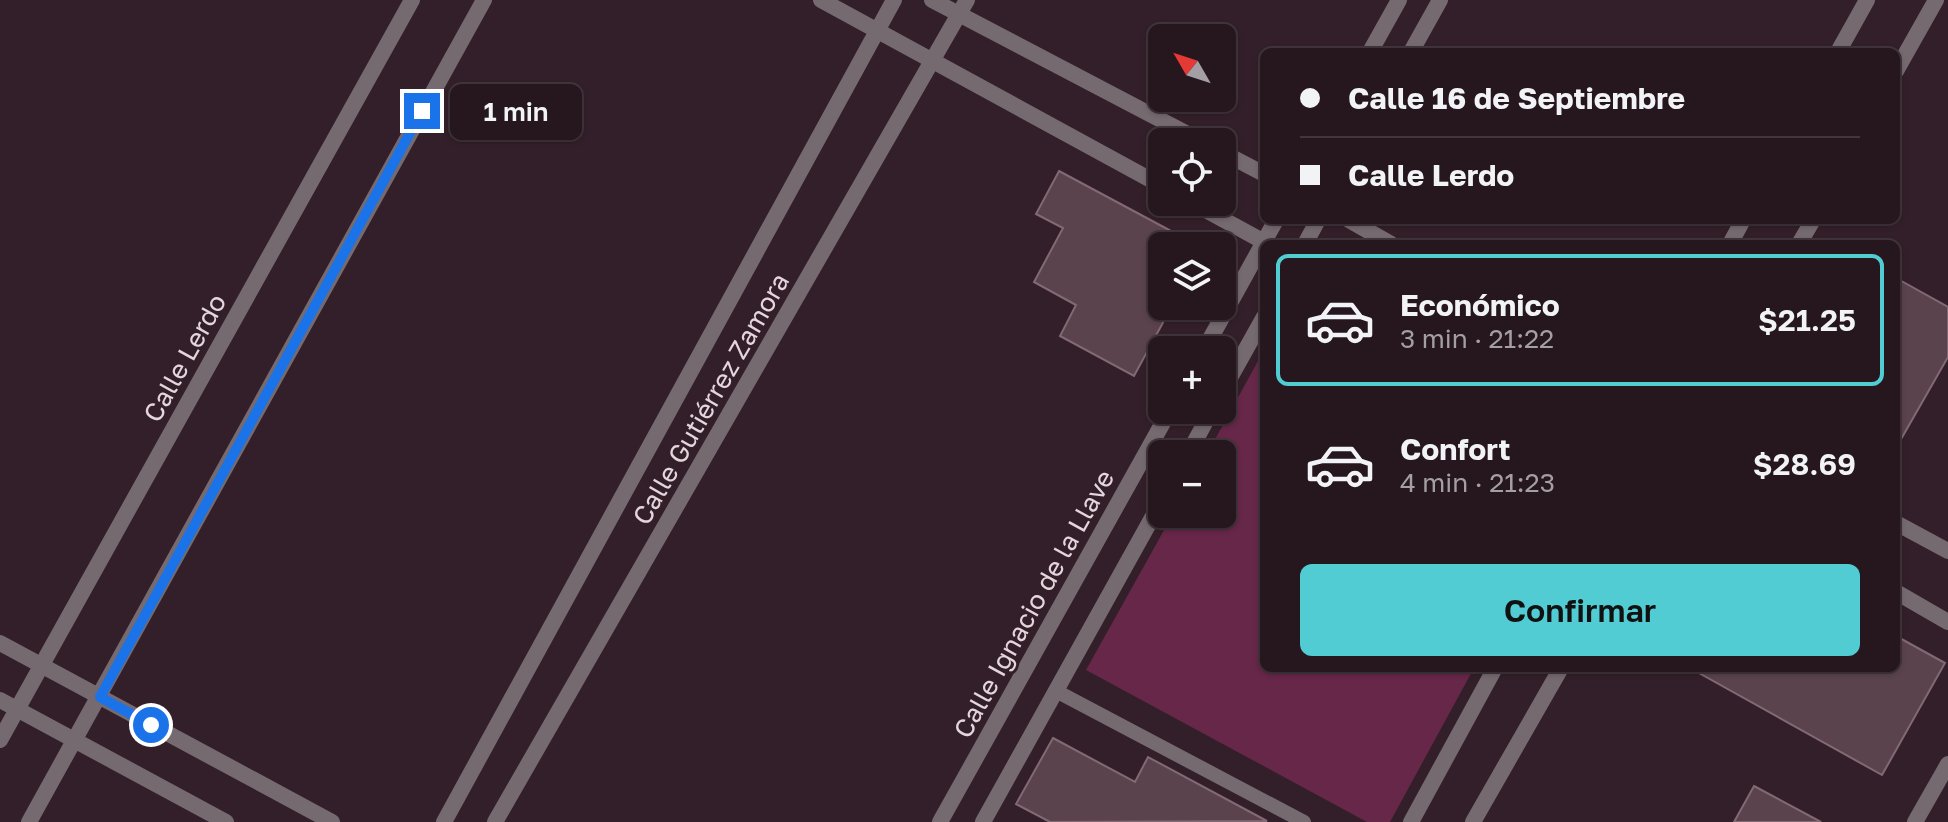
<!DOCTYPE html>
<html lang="es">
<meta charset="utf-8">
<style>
body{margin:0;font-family:"Golos Text",sans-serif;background:#32242c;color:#f1f3f6;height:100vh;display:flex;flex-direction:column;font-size:30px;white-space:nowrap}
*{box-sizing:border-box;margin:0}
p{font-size:26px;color:#a49fa4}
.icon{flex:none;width:44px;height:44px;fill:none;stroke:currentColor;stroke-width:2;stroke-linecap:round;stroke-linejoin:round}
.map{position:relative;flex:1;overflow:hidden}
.details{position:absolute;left:1260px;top:240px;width:640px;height:432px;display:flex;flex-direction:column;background:#26171f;border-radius:12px;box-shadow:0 2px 6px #0004,0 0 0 2px #42363d}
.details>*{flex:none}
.top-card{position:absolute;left:1260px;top:48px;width:640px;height:176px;border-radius:12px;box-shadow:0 2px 6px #0004,0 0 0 2px #42363d;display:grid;align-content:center;height:176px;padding:0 40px;background:#26171f}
.needle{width:52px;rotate:309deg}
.buttons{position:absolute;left:1148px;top:24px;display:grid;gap:16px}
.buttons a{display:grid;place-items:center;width:88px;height:88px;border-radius:12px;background:#26171f;box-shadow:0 2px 6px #0004,0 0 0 2px #42363d;font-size:40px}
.end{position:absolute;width:36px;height:36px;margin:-18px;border:10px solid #1a73e8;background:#fff;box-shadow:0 0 0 4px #fff}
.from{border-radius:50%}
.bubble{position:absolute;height:56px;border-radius:12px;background:#26171f;box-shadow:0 2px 6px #0004,0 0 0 2px #42363d;font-size:26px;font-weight:600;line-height:56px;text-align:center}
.top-card b{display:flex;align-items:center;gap:28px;height:76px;font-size:30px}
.top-card b+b{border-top:2px solid #42363d}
.top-card i{width:20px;height:20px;background:#f1f3f6}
ul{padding:14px 0 0;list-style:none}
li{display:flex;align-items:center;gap:24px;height:132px;margin:0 16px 12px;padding:0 24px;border:4px solid transparent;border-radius:12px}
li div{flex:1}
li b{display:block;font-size:30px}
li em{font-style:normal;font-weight:600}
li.on{border-color:#51ccd2}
li>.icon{width:72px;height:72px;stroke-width:1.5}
.cta{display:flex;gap:16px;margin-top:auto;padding:16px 40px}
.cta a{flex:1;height:92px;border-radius:12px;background:#51ccd2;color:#111;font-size:32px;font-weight:600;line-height:92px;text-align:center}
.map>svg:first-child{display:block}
.green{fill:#662749}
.building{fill:#5b434e;stroke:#826974;stroke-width:2}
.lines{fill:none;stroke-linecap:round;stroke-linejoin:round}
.lane{stroke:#756a6f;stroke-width:14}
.street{stroke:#756a6f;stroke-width:16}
.route{stroke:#1a73e8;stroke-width:10}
.labels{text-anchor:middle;stroke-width:6;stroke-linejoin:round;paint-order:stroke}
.street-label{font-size:26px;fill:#e4d6dc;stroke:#331f29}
</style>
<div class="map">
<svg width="1948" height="822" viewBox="0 0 1948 822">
<rect width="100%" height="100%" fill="#331f29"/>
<!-- green -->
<path class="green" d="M1264,350V668H1474L1390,822H1367L1086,670L1173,514H1222V454H1207Z"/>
<!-- building -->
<path class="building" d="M1059,171L1199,246H1162V306H1172L1134,376L1060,336L1076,305L1034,282L1063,228L1036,214Z
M1896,278L1948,307V357L1896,448Z
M1896,636L1945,663L1882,775L1690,668H1896Z
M1053,738L1135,782L1148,757L1267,821L1050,822L1016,804Z
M1754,786L1821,822H1734Z"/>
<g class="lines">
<!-- lane -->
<path class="lane" d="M1056,691L1304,822"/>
<!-- street -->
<path class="street" d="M821,0L1162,186
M932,0L1203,142
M1370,52L1399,0
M1411,52L1440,0
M1838,52L1867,0
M1896,71L1936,0
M1222,152L1264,174
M1191,202L1268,244
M1349,220L1391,244
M1305,244L1318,220
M1730,244L1743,220
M1799,244L1813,220
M1204,350L1276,220
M1222,392L1264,317
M1188,454L1212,410
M1896,523L1948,551
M1896,592L1948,622
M0,643L332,822
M0,700L226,822
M0,740L412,0
M29,822L484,0
M444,822L894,0
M495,822L967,0
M940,822L1170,410
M983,822L1162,500
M1411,822L1495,668
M1473,822L1561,668
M1915,822L1948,764"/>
</g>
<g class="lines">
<!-- route -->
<path class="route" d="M151,725L100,697L422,111"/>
</g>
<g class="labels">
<!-- street labels -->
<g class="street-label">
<text transform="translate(185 358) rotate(-61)" y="9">Calle Lerdo</text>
<text transform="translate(711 399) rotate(-60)" y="9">Calle Gutiérrez Zamora</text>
<text transform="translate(1034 604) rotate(-61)" y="9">Calle Ignacio de la Llave</text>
</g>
</g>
</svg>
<div class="buttons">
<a><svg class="needle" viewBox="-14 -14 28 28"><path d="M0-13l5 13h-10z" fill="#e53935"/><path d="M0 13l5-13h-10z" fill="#a49fa4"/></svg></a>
<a><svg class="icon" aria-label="locate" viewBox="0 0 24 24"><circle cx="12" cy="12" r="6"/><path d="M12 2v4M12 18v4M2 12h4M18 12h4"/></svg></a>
<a><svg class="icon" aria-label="layers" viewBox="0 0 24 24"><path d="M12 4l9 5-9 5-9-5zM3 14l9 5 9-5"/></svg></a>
<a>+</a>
<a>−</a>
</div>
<i class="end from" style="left:151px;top:725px"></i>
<i class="end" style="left:422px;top:111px"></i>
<div class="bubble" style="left:450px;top:84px;width:132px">1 min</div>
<div class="top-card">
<b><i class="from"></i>Calle 16 de Septiembre</b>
<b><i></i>Calle Lerdo</b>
</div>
<section class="details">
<ul>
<li class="on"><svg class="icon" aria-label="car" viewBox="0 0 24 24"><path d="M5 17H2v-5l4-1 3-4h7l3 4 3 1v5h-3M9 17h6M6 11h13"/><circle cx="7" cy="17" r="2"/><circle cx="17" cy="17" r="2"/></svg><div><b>Económico</b><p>3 min · 21:22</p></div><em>$21.25</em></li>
<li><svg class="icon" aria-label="car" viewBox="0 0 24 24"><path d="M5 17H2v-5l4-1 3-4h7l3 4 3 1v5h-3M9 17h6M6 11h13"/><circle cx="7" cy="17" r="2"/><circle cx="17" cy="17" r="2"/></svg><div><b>Confort</b><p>4 min · 21:23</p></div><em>$28.69</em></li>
</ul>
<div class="cta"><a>Confirmar</a></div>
</section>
</div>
